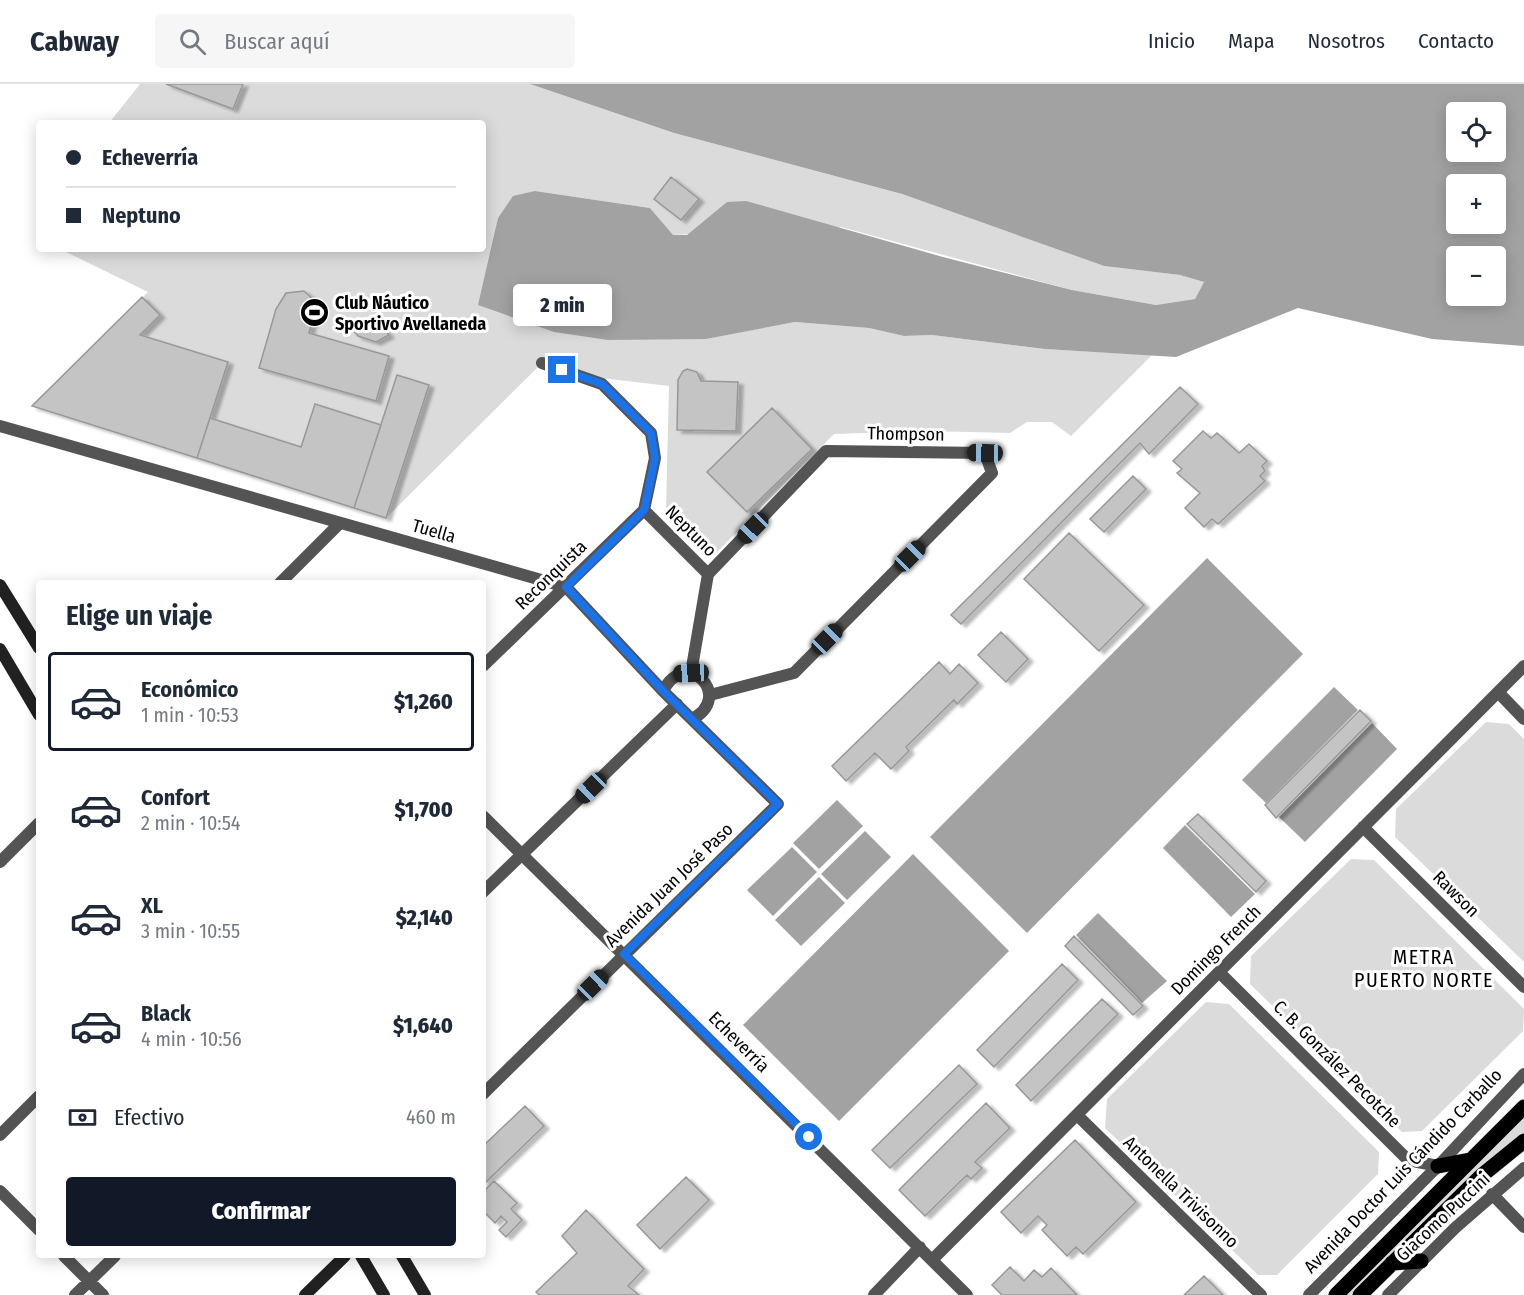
<!DOCTYPE html>
<html lang="es">
<meta charset="utf-8">
<style>
body{margin:0;font-family:"Fira Sans Condensed",sans-serif;background:#f6f6f7;color:#1f2937;height:100vh;display:flex;flex-direction:column;font-size:22px;white-space:nowrap}
*{box-sizing:border-box;margin:0}
p{font-size:20px;color:#747a83}
.icon{flex:none;width:33px;height:33px;fill:none;stroke:currentColor;stroke-width:2;stroke-linecap:round;stroke-linejoin:round}
.map{position:relative;flex:1;overflow:hidden}
.side{position:absolute;left:36px;top:496px;width:450px;height:678px;display:flex;flex-direction:column;background:#fff;border-radius:6px;box-shadow:0 3px 15px #0003}
.side>*{flex:none}
.hud{position:absolute;left:36px;top:36px;width:450px;height:132px;border-radius:6px;box-shadow:0 3px 15px #0003;display:grid;align-content:center;height:132px;padding:0 30px;background:#fff}
.fabs{position:absolute;left:1446px;top:18px;display:grid;gap:12px}
.fabs a{display:grid;place-items:center;width:60px;height:60px;border-radius:6px;background:#fff;box-shadow:0 3px 15px #0003;font-size:30px}
.end{position:absolute;width:27px;height:27px;margin:-14px;border:8px solid #1a73e8;background:#fff;box-shadow:0 0 0 3px #fff}
.from{border-radius:50%}
.bubble{position:absolute;height:42px;border-radius:6px;background:#fff;box-shadow:0 3px 15px #0003;font-size:20px;font-weight:800;line-height:42px;text-align:center}
.car{position:absolute;width:18px;height:36px;margin:-18px -9px;border-radius:8px;box-shadow:0 0 4px 2px #0007;background:linear-gradient(#222 24%,#8ab4d8 0 40%,#222 0 76%,#8ab4d8 0 86%,#222 0)}
.hud b{display:flex;align-items:center;gap:21px;height:57px;font-size:22px}
.hud b+b{border-top:2px solid #e0e1e3}
.hud i{width:15px;height:15px;background:#1f2937}
ul{padding:0;list-style:none}
li{display:flex;align-items:center;gap:18px;height:99px;margin:0 12px 9px;padding:0 18px;border:3px solid transparent;border-radius:6px}
li div{flex:1}
li b{display:block;font-size:22px}
li em{font-style:normal;font-weight:800}
li.selected{border-color:#111827}
li>.icon{width:54px;height:54px;stroke-width:1.5}
h2{padding:0 30px;font-size:27px;line-height:72px}
.pay{display:flex;align-items:center;gap:15px;height:66px;padding:0 30px;font-size:22px}
.pay p{margin-inline-start:auto}
.button{display:flex;gap:12px;margin-top:auto;padding:12px 30px}
.button a{flex:1;height:69px;border-radius:6px;background:#111827;color:#fff;font-size:24px;font-weight:800;line-height:69px;text-align:center}
header{display:flex;align-items:center;gap:36px;box-sizing:border-box;height:84px;padding:0 30px;background:#fff;border-bottom:2px solid #e0e1e3}
header strong{font-size:28px}
nav{display:flex;gap:33px;margin-inline-start:auto;font-size:21px}
.search{width:420px;height:54px;background:#f6f6f7;display:flex;align-items:center;gap:15px;box-sizing:border-box;padding:0 21px;border-radius:6px;color:#747a83;font-size:22px}
.map>svg:first-child{display:block}
.green{fill:#dbdbdb}
.water{fill:#a2a2a2;fill-rule:evenodd}
.building{fill:#c4c4c4;stroke:#989898;stroke-width:1.5;filter:url(#shadow)}
.lines{fill:none;stroke-linecap:round;stroke-linejoin:round}
.primary-casing{stroke:#dbdbdb;stroke-width:16}
.street{stroke:#545454;stroke-width:12}
.secondary{stroke:#212121;stroke-width:12}
.primary{stroke:#000;stroke-width:15}
.route{stroke:#1a73e8;stroke-width:8}
.labels{text-anchor:middle;stroke-width:6;stroke-linejoin:round;paint-order:stroke}
.poi-label{font-size:18px;font-weight:bold;fill:#000;stroke:#fff;text-anchor:start}
.street-label{font-size:18px;fill:#000;stroke:#fff}
.neighbourhood-label{font-size:20px;letter-spacing:1.5px;fill:#000;stroke:#fff}
</style>
<header>
<strong>Cabway</strong>
<div class="search"><svg class="icon" aria-label="search" viewBox="0 0 24 24"><circle cx="10" cy="10" r="6"/><path d="M15 15l6 6"/></svg>Buscar aquí</div>
<nav><a>Inicio</a><a>Mapa</a><a>Nosotros</a><a>Contacto</a></nav>
</header>
<div class="map">
<svg width="1524" height="1211" viewBox="0 0 1524 1211">
<defs>
<filter id="shadow"><feDropShadow dx="5" dy="3" stdDeviation="1.5" flood-color="#0004"/></filter>
</defs>
<rect width="100%" height="100%" fill="#fff"/>
<!-- green -->
<path class="green" d="M140,0H530L674,49L902,110L1104,182L1180,191L1204,198L1195,215L1156,221L1072,206L841,143L672,151L650,124L535,107L498,134L493,161L705,255L795,238L869,244L904,252L932,251L1045,265L1152,271L1071,352L1052,338H1027L1010,349L928,347L834,350L714,471L666,426L669,302L601,294L545,276L386,434L32,322L148,208L64,167L66,165H483V39H109Z
M1486,638L1509,640L1524,655V878L1395,753L1396,725Z
M1351,775L1374,776L1524,925L1523,947L1422,1047L1402,1048L1250,900L1251,872Z
M1206,918L1229,920L1379,1068L1378,1090L1277,1191H1258L1105,1044L1107,1015Z
M1524,1033V1049L1474,1093L1351,1211H1342Z"/>
<!-- water -->
<path class="water" d="M530,0H1524V262L1432,255L1298,224L1176,273L1045,265L932,251L904,252L869,244L795,238L706,255L608,256L554,248L478,221L498,134L513,112L535,107L650,124L673,151H687L727,118L746,117L943,173L1072,206L1156,221L1195,215L1204,198L1180,191L1104,182L902,110L674,49ZM1496,28V68H1456V28ZM1456,100H1496V140H1456ZM1496,172V212H1456V172Z
M1207,474L1303,570L1027,849L930,753Z
M1334,603L1358,626L1266,719L1242,696Z
M1372,639L1397,665L1305,758L1279,733Z
M837,716L863,742L819,785L793,759Z
M1185,741L1255,810L1231,833L1163,764Z
M865,747L891,773L847,816L821,790Z
M792,763L817,788L773,832L747,806Z
M913,770L1009,867L839,1037L743,941Z
M819,793L845,819L801,862L775,836Z
M1098,829L1167,897L1142,919L1076,851Z"/>
<!-- building -->
<path class="building" d="M166,0H243L233,25Z
M671,93L699,115L681,136L654,115Z
M304,207L317,219L309,249L389,272L376,317L259,284L276,225L286,209Z
M142,213L160,231L140,251L228,278L197,374L32,322Z
M367,235L376,237L389,251L376,258L358,252L349,241Z
M687,285L697,288L701,297L738,298L736,347L677,346L678,296L683,287Z
M397,291L429,301L386,434L354,424Z
M1180,303L1198,320L1149,370L1140,359L961,540L951,531Z
M315,320L381,341L354,424L197,374L210,334L301,363Z
M772,324L812,365L747,428L707,388Z
M1203,347L1211,354L1217,349L1239,369L1249,360L1267,377L1262,382L1265,387L1260,392L1265,397L1218,440L1212,435L1204,443L1185,424L1200,409L1177,389L1182,385L1173,377Z
M1133,392L1146,405L1104,448L1090,435Z
M1069,449L1144,521L1099,567L1024,495Z
M1001,548L1028,575L1006,598L978,571Z
M939,578L950,590L959,580L978,599L957,620L954,616L906,663L909,667L891,685L875,669L846,697L832,682Z
M1360,626L1371,637L1276,734L1265,721Z
M1198,730L1266,797L1256,808L1187,740Z
M1074,852L1143,922L1133,931L1065,862Z
M1062,880L1078,896L994,983L977,966Z
M1102,915L1118,930L1031,1017L1016,1001Z
M959,981L977,1000L890,1084L872,1066Z
M986,1019L1010,1044L975,1078L982,1084L971,1095L967,1091L925,1132L899,1106Z
M525,1022L544,1042L483,1101V1062Z
M1075,1056L1136,1118L1083,1170L1076,1163L1067,1172L1042,1146L1047,1141L1038,1132L1021,1149L1001,1128Z
M686,1093L709,1116L660,1165L637,1141Z
M494,1097L517,1119L511,1125L522,1136L506,1153L499,1146L507,1138L501,1132L495,1139L483,1127V1108Z
M586,1126L644,1185L628,1202L639,1211H539L536,1208L577,1169L562,1152Z
M1010,1183L1024,1197L1034,1186L1042,1193L1051,1184L1077,1211H1002L992,1201Z
M1204,1192L1223,1211H1184Z"/>
<g class="lines">
<defs>
<path id="primary" d="M1438,1082L1470,1076
M1392,1179L1421,1177
M1336,1211L1524,1023
M1360,1211L1481,1092L1524,1057"/>
</defs>
<!-- primary casing -->
<use href="#primary" class="primary-casing"/>
<!-- street -->
<path class="street" d="M542,279L602,300L651,349L655,374L644,426
M0,342L566,503L663,607L778,720L483,1010
M644,426L708,490
M279,500L339,440
M483,582L644,426
M691,589L708,490L826,367L985,369L992,389L794,589L710,611
M663,607C686,562 735,613 692,635
M1498,608L1524,635
M483,732L967,1211
M1363,743L1524,903
M0,778L39,739
M483,808L677,620
M1219,888L1408,1076L1438,1082
M1077,1031L1261,1211
M0,1051L39,1012
M0,1107L39,1146
M1492,1110L1524,1143
M64,1172L103,1211
M933,1175L1524,582
M75,1211L115,1172
M874,1211L920,1163
M1309,1211L1438,1082L1524,990
M1388,1211L1455,1144L1524,1084"/>
<!-- secondary -->
<path class="secondary" d="M0,501L39,564
M0,565L39,631
M361,1172L384,1211
M402,1172L425,1211
M305,1211L345,1172"/>
<!-- primary -->
<use href="#primary" class="primary"/>
</g>
<g class="lines">
<!-- route -->
<path class="route" d="M562,286L602,300L651,349L655,374L644,426L566,503L663,607L778,720L624,870L809,1053"/>
</g>
<!-- icons -->
<defs>
<symbol id="stadium-disc" viewBox="-11 -11 22 22"><circle r="9.5" fill="#000" stroke="#fff"/><path d="M0-5a6.5 5 0 1 0 0 10a6.5 5 0 1 0 0-10ZM-3.5-1.8h7v3.6h-7Z" fill="#fff"/></symbol>
</defs>
<g fill-rule="evenodd">
<use href="#stadium-disc" x="298" y="212" width="33" height="33"/>
</g>
<g class="labels">
<!-- poi labels -->
<g class="poi-label">
<text x="335" y="225">Club Náutico<tspan x="335" dy="21">Sportivo Avellaneda</tspan></text>
</g>
<!-- street labels -->
<g class="street-label">
<text transform="translate(906 350) rotate(1)" y="6">Thompson</text>
<text transform="translate(434 447) rotate(16)" y="6">Tuella</text>
<text transform="translate(691 447) rotate(45)" y="6">Neptuno</text>
<text transform="translate(551 491) rotate(-44)" y="6">Reconquista</text>
<text transform="translate(669 801) rotate(-44)" y="6">Avenida Juan José Paso</text>
<text transform="translate(1456 810) rotate(45)" y="6">Rawson</text>
<text transform="translate(1216 866) rotate(-45)" y="6">Domingo French</text>
<text transform="translate(739 958) rotate(45)" y="6">Echeverría</text>
<text transform="translate(1337 980) rotate(45)" y="6">C. B. González Pecotche</text>
<text transform="translate(1403 1087) rotate(-46)" y="6">Avenida Doctor Luis Cándido Carballo</text>
<text transform="translate(1181 1108) rotate(44)" y="6">Antonella Trivisonno</text>
<text transform="translate(1443 1133) rotate(-43)" y="6">Giacomo Puccini</text>
</g>
<!-- neighbourhood labels -->
<g class="neighbourhood-label">
<text x="1424" y="880">METRA<tspan x="1424" dy="23">PUERTO NORTE</tspan></text>
</g>
</g>
</svg>
<div class="fabs">
<a><svg class="icon" aria-label="locate" viewBox="0 0 24 24"><circle cx="12" cy="12" r="6"/><path d="M12 2v4M12 18v4M2 12h4M18 12h4"/></svg></a>
<a>+</a>
<a>−</a>
</div>
<i class="end from" style="left:809px;top:1053px"></i>
<i class="end" style="left:562px;top:286px"></i>
<div class="bubble" style="left:513px;top:200px;width:99px">2 min</div>
<i class="car" style="left:985px;top:369px;rotate:271deg"></i>
<i class="car" style="left:753px;top:444px;rotate:224deg"></i>
<i class="car" style="left:910px;top:472px;rotate:45deg"></i>
<i class="car" style="left:827px;top:555px;rotate:45deg"></i>
<i class="car" style="left:691px;top:589px;rotate:267deg"></i>
<i class="car" style="left:591px;top:704px;rotate:226deg"></i>
<i class="car" style="left:593px;top:901px;rotate:46deg"></i>
<div class="hud">
<b><i class="from"></i>Echeverría</b>
<b><i></i>Neptuno</b>
</div>
<section class="side">
<h2>Elige un viaje</h2>
<ul>
<li class="selected"><svg class="icon" aria-label="car" viewBox="0 0 24 24"><path d="M5 17H2v-5l4-1 3-4h7l3 4 3 1v5h-3M9 17h6M6 11h13"/><circle cx="7" cy="17" r="2"/><circle cx="17" cy="17" r="2"/></svg><div><b>Económico</b><p>1 min · 10:53</p></div><em>$1,260</em></li>
<li><svg class="icon" aria-label="car" viewBox="0 0 24 24"><path d="M5 17H2v-5l4-1 3-4h7l3 4 3 1v5h-3M9 17h6M6 11h13"/><circle cx="7" cy="17" r="2"/><circle cx="17" cy="17" r="2"/></svg><div><b>Confort</b><p>2 min · 10:54</p></div><em>$1,700</em></li>
<li><svg class="icon" aria-label="car" viewBox="0 0 24 24"><path d="M5 17H2v-5l4-1 3-4h7l3 4 3 1v5h-3M9 17h6M6 11h13"/><circle cx="7" cy="17" r="2"/><circle cx="17" cy="17" r="2"/></svg><div><b>XL</b><p>3 min · 10:55</p></div><em>$2,140</em></li>
<li><svg class="icon" aria-label="car" viewBox="0 0 24 24"><path d="M5 17H2v-5l4-1 3-4h7l3 4 3 1v5h-3M9 17h6M6 11h13"/><circle cx="7" cy="17" r="2"/><circle cx="17" cy="17" r="2"/></svg><div><b>Black</b><p>4 min · 10:56</p></div><em>$1,640</em></li>
</ul>
<div class="pay"><svg class="icon" aria-label="cash" viewBox="0 0 24 24"><path d="M3 7h18v10H3z"/><circle cx="12" cy="12" r="2"/></svg>Efectivo<p>460 m</p></div>
<div class="button"><a>Confirmar</a></div>
</section>
</div>
